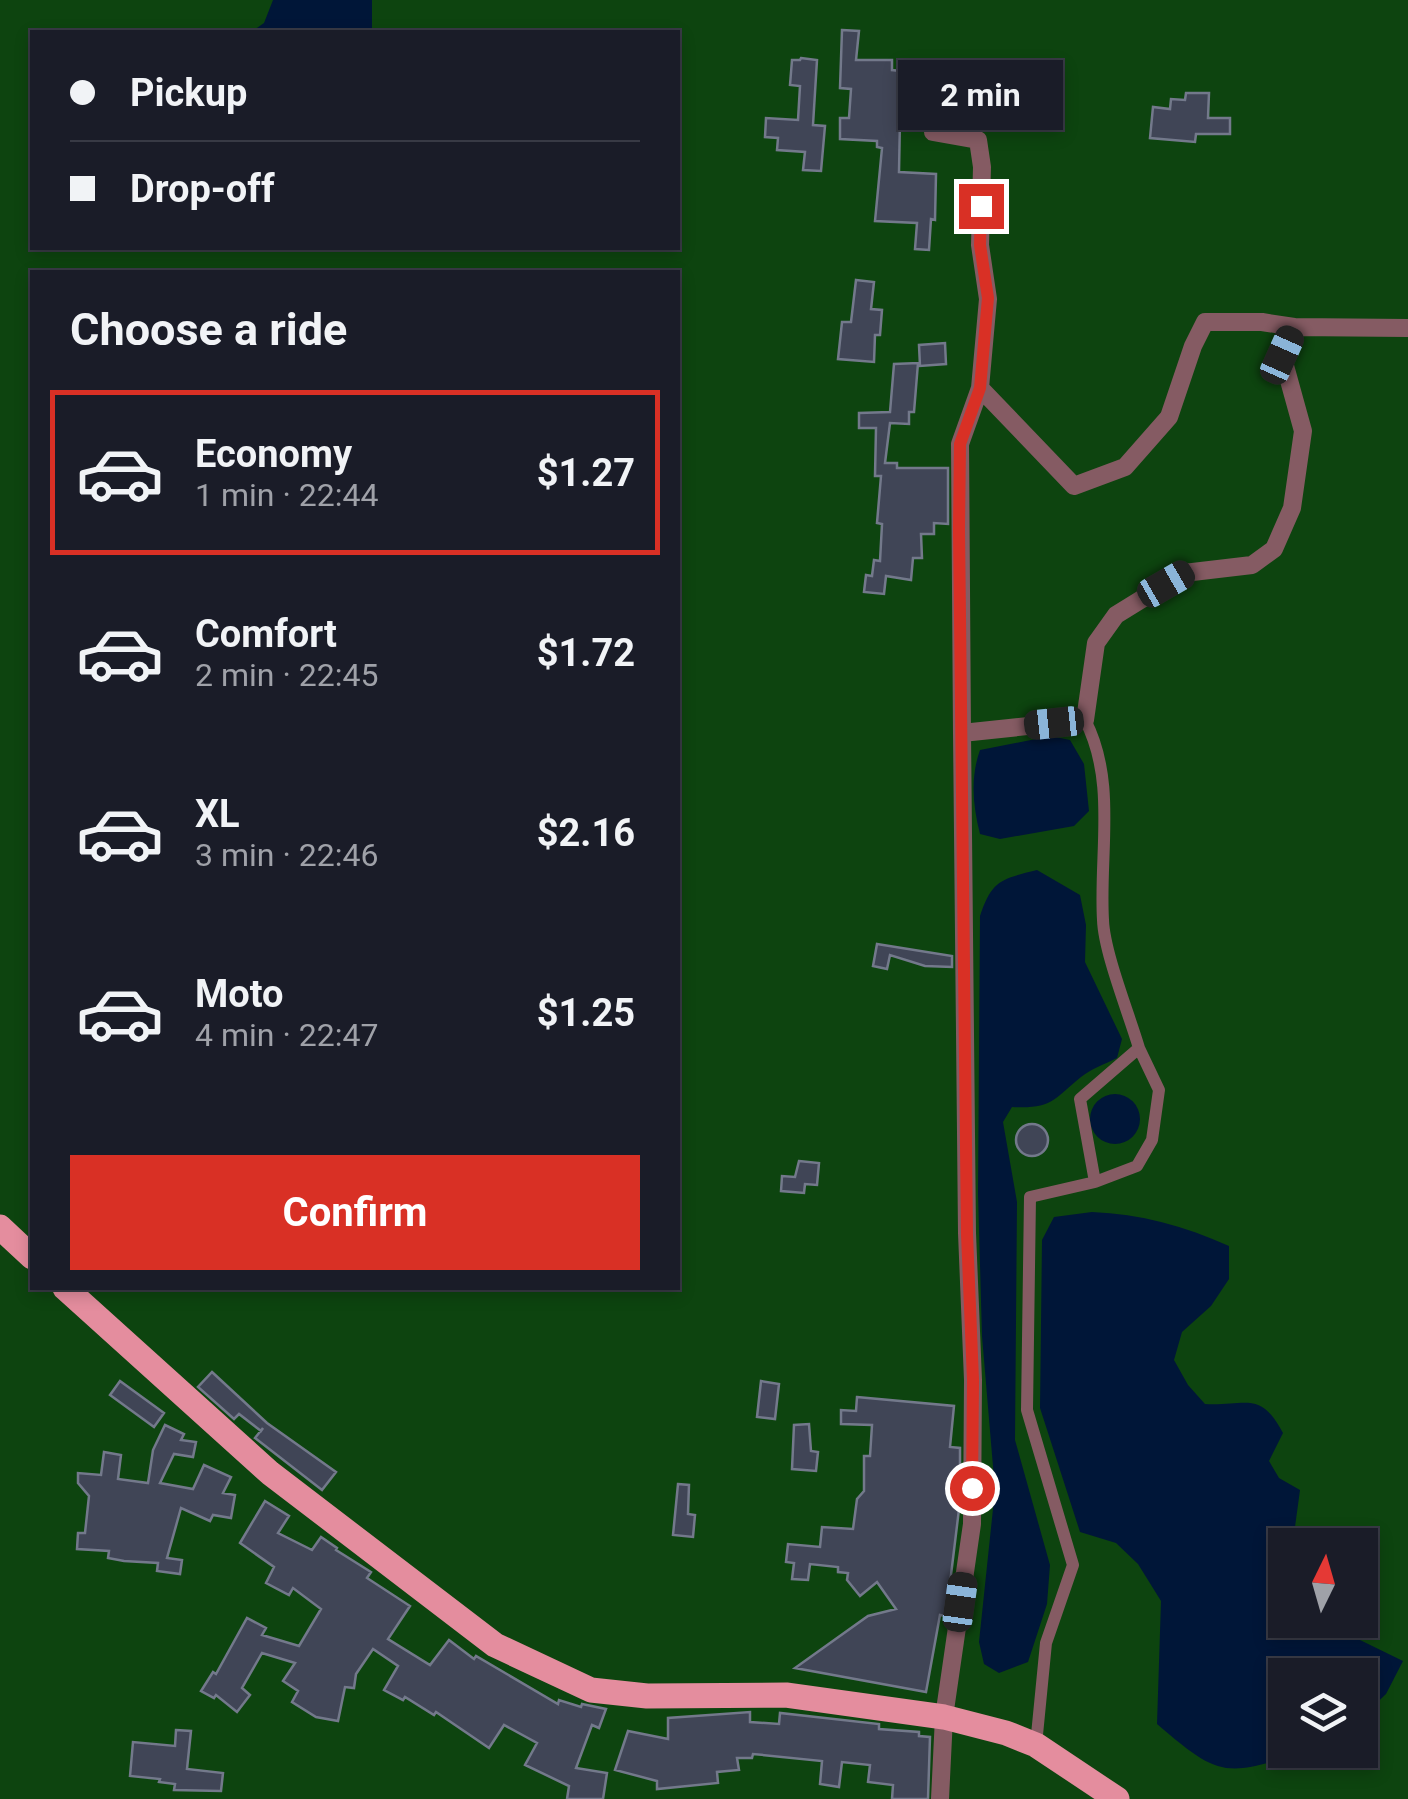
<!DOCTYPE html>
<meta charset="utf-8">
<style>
body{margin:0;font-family:Roboto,sans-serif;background:#272934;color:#f1f3f6;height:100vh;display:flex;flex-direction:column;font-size:38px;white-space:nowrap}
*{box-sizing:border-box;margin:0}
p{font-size:32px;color:#9fa1a8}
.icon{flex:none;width:55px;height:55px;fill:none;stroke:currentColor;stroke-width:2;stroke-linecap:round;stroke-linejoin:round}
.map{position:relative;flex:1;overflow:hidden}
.side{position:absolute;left:30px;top:270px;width:650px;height:1020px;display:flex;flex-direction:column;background:#1a1c28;border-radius:0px;box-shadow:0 5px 15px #0003,0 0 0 2px #383a45}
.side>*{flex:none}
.top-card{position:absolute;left:30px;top:30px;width:650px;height:220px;border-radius:0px;box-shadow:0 5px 15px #0003,0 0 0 2px #383a45;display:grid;align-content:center;height:220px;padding:0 40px;background:#1a1c28}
.needle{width:65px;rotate:5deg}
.buttons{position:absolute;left:1268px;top:1528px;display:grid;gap:20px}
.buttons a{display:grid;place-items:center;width:110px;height:110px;border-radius:0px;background:#1a1c28;box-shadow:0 5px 15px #0003,0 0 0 2px #383a45;font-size:50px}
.end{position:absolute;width:45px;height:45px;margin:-22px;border:12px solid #d93025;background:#fff;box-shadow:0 0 0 5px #fff}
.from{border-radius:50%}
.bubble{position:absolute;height:70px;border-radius:0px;background:#1a1c28;box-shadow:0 5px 15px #0003,0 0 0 2px #383a45;font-size:32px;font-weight:700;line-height:70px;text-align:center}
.car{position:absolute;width:30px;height:60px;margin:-30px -15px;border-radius:12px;box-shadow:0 0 8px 2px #0007;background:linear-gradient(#222 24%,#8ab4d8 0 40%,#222 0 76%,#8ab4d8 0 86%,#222 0)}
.top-card b{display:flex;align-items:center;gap:35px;height:95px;font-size:38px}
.top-card b+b{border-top:2px solid #383a45}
.top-card i{width:25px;height:25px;background:#f1f3f6}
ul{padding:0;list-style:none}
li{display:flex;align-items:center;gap:30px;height:165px;margin:0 20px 15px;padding:0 20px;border:5px solid transparent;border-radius:0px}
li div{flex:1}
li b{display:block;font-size:38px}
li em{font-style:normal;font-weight:700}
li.current{border-color:#d93025}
li>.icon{width:90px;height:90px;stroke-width:1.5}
h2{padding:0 40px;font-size:45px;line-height:120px}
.action{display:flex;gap:20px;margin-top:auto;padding:20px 40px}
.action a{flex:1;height:115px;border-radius:0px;background:#d93025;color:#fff;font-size:40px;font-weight:700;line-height:115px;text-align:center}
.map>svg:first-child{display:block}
.green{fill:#0d440f;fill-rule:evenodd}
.water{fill:#001638}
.building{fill:#404556;stroke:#73798b;stroke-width:2.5}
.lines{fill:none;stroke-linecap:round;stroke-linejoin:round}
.pedestrian{stroke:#855b63;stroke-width:12}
.minor{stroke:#855b63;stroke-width:18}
.primary{stroke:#e48d9e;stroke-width:25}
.route{stroke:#d93025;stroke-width:12}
</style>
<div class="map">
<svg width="1408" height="1799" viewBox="0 0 1408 1799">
<rect width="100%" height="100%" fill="#222635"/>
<!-- green -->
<path class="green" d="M0,0H1408V1799H0ZM32,32H678V248H32ZM32,272H678V1288H32ZM1285,1545H1360V1620H1285ZM1285,1675H1360V1750H1285Z"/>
<!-- water -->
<path class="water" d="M273,0H372V32H251L264,23Z
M1051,736L1070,740L1084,764L1089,811L1074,826L1000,839L980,834C973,806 970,778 980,750Z
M1037,870L1080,895L1086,925L1085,962L1122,1039L1117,1058C1105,1064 1091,1069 1081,1077C1053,1100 1052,1109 1012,1107L1003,1122L1017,1202L1015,1440L1050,1565L1047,1604L1028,1662L999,1673L984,1664L979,1642L995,1490L982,1336L978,1193L980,916C992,880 1001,879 1037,870Z
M1090 1119a25 25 0 1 1 50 0a25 25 0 1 1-50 0Z
M1092,1212C1140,1214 1185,1226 1229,1246V1279L1211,1306L1182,1332L1174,1360L1188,1385L1205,1404C1247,1406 1260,1390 1283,1433L1269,1461L1279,1478L1300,1490L1295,1527L1275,1538L1272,1565L1285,1599V1620H1319L1403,1661L1386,1694L1360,1719V1675H1285V1750H1310L1304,1752C1225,1777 1220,1778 1157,1724L1161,1601L1138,1564L1116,1543L1080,1532L1040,1408L1042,1240L1054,1217Z"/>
<!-- building -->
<path class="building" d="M842,30L859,31L856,60H892V70L941,75L938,104L986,107V101L1032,97L1034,115L1018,117V119L973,124L900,119L899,172L936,174L935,220L931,219L929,250L915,249L917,223L875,221L882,148L877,147V141L840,139V118H849L851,89L840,88Z
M801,58L817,60L813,125L825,126L821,171L803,170L805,152L777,150L778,138L765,137L766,118L798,120L800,86L790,85L792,60H800Z
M1186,93H1209L1208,118H1230V134H1196L1195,142L1150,138L1153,107L1170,109L1171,99L1185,100Z
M856,280L874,282L871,309L882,310L880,335H875L874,362L838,359L842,322H851Z
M945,343L946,364L920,366L919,345Z
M918,363L914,412H909V424L890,423L885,463H897V468H948V524L934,523V534H921L922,558H913L911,580L886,576L884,594L864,592L866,575L872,576L874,560L880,561L882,524L877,523L881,476H875L876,428H859V413L890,412L894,364Z
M877,944L952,956V967L925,966L890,955L887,969L873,966Z
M1016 1140a16 16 0 1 1 32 0a16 16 0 1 1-32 0Z
M799,1161L819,1163L817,1185L805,1184L804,1193L781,1191L782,1176L795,1177Z
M212,1372L267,1423L336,1472L322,1490L255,1438L263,1428L261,1431L239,1414L234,1419L198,1387Z
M120,1381L164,1413L154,1427L110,1395Z
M761,1381L779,1384L775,1419L757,1417Z
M857,1397L954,1406L950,1447L960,1448V1501L946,1616L940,1615L926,1692L795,1668L868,1616L896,1609L877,1582L860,1596L847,1580L848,1573L838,1572V1567L810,1564L808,1580L792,1579L794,1563L786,1562L788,1544L820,1547L822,1527L853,1529L857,1499L864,1491V1456H870L872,1425L841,1424V1410L856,1411Z
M809,1424L811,1451L818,1452L816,1471L792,1469L794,1425Z
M165,1425L184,1434L181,1440L196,1442L193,1457L174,1454L160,1483L193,1489L204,1465L231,1477L223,1493L235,1495L231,1518L213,1515L210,1521L181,1508L167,1558L182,1560L180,1574L157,1571L158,1563L124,1561L108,1558L109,1551L77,1549L78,1533H85L89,1496L78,1483V1473L101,1475L104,1452L121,1455L118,1479L148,1483L153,1450Z
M678,1484L689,1485L688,1514L695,1515L693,1537L673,1535Z
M265,1501L289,1516L278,1533L312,1550L321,1537L337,1548L336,1550L371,1572L367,1578L410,1606L388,1639L430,1665L449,1640L474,1659L476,1656L558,1704L559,1700L581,1707L582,1704L606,1709L599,1728L592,1725L576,1768L607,1773L603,1799H567L569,1786L525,1765L537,1743L504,1725L489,1748L436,1712L434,1715L405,1697L403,1700L384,1690L398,1666L373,1649L356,1674L354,1688L345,1687L338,1721L316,1717L292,1702L298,1691L283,1681L295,1663L262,1653L242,1688L250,1695L237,1712L216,1695L214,1698L201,1691L213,1672L216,1674L247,1618L266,1628L262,1635L299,1646L321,1609L293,1588L289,1595L266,1583L274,1567L240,1543Z
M750,1712V1722L779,1724L780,1713L879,1724V1729L919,1732V1736L930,1737L928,1799H892L893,1785L868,1782L870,1765L842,1762L839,1787L820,1784L822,1761L753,1754L752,1758H737L739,1770L717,1772L718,1783L657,1789V1781L615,1770L628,1731L668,1739V1718Z
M176,1730L191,1731L187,1769L223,1773L221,1791L174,1790L175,1784L159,1782L160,1779L130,1776L133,1742L175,1746Z"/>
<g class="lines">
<!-- pedestrian -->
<path class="pedestrian" d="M1095,1182L1137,1166L1152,1140L1159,1090L1139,1048
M1036,1745L1046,1643L1073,1565L1027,1410L1030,1197L1095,1182L1080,1099L1139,1048C1129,1014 1104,952 1103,920C1099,854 1117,781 1085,720"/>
<!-- minor -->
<path class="minor" d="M933,132L978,140L982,167L980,245L988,299L980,388
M962,733L960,444L980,388L1074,486L1125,467L1169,417L1193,346L1205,322H1262L1294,327
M940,1799L944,1717L972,1524L973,1380L967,1233L962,733L1085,720L1096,643L1116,615L1184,573L1252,565L1274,549L1292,508L1303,431L1282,355L1294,327L1408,328"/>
<!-- primary -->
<path class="primary" d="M0,1227L32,1257
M65,1288L270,1473L495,1645L591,1690L647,1696L786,1695L944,1717L1006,1733L1036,1745L1117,1799"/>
</g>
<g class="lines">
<!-- route -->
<path class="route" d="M972,1488L973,1380L967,1234L959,529L960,444L980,388L988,298L980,245L981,206"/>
</g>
</svg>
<div class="buttons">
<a><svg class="needle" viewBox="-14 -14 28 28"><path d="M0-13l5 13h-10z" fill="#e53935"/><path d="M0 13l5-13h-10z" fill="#9fa1a8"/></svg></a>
<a><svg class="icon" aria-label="layers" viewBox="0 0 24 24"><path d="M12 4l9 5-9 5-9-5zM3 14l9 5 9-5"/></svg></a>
</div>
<i class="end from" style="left:972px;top:1488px"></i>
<i class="end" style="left:981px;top:206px"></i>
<div class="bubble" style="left:898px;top:60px;width:165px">2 min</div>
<i class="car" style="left:1282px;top:355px;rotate:24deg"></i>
<i class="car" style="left:1166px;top:584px;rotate:60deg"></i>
<i class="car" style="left:1054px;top:723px;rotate:264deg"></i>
<i class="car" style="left:960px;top:1602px;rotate:8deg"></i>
<div class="top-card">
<b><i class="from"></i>Pickup</b>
<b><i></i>Drop-off</b>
</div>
<section class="side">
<h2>Choose a ride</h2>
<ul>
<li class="current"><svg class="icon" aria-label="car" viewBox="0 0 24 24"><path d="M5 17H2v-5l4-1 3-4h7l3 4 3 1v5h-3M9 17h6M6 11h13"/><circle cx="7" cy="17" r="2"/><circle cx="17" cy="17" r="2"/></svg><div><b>Economy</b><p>1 min · 22:44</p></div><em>$1.27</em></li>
<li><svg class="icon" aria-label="car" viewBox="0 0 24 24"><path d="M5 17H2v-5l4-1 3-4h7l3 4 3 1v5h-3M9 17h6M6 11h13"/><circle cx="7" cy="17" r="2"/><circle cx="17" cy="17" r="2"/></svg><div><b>Comfort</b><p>2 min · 22:45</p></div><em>$1.72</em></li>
<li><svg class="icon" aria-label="car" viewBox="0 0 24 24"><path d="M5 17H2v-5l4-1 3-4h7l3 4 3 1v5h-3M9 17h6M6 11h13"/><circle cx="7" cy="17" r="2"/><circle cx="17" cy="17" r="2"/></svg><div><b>XL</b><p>3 min · 22:46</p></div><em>$2.16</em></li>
<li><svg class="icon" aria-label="car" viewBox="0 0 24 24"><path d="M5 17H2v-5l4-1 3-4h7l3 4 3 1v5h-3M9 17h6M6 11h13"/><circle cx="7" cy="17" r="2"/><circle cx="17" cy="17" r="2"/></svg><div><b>Moto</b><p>4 min · 22:47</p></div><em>$1.25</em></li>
</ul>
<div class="action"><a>Confirm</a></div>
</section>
</div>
